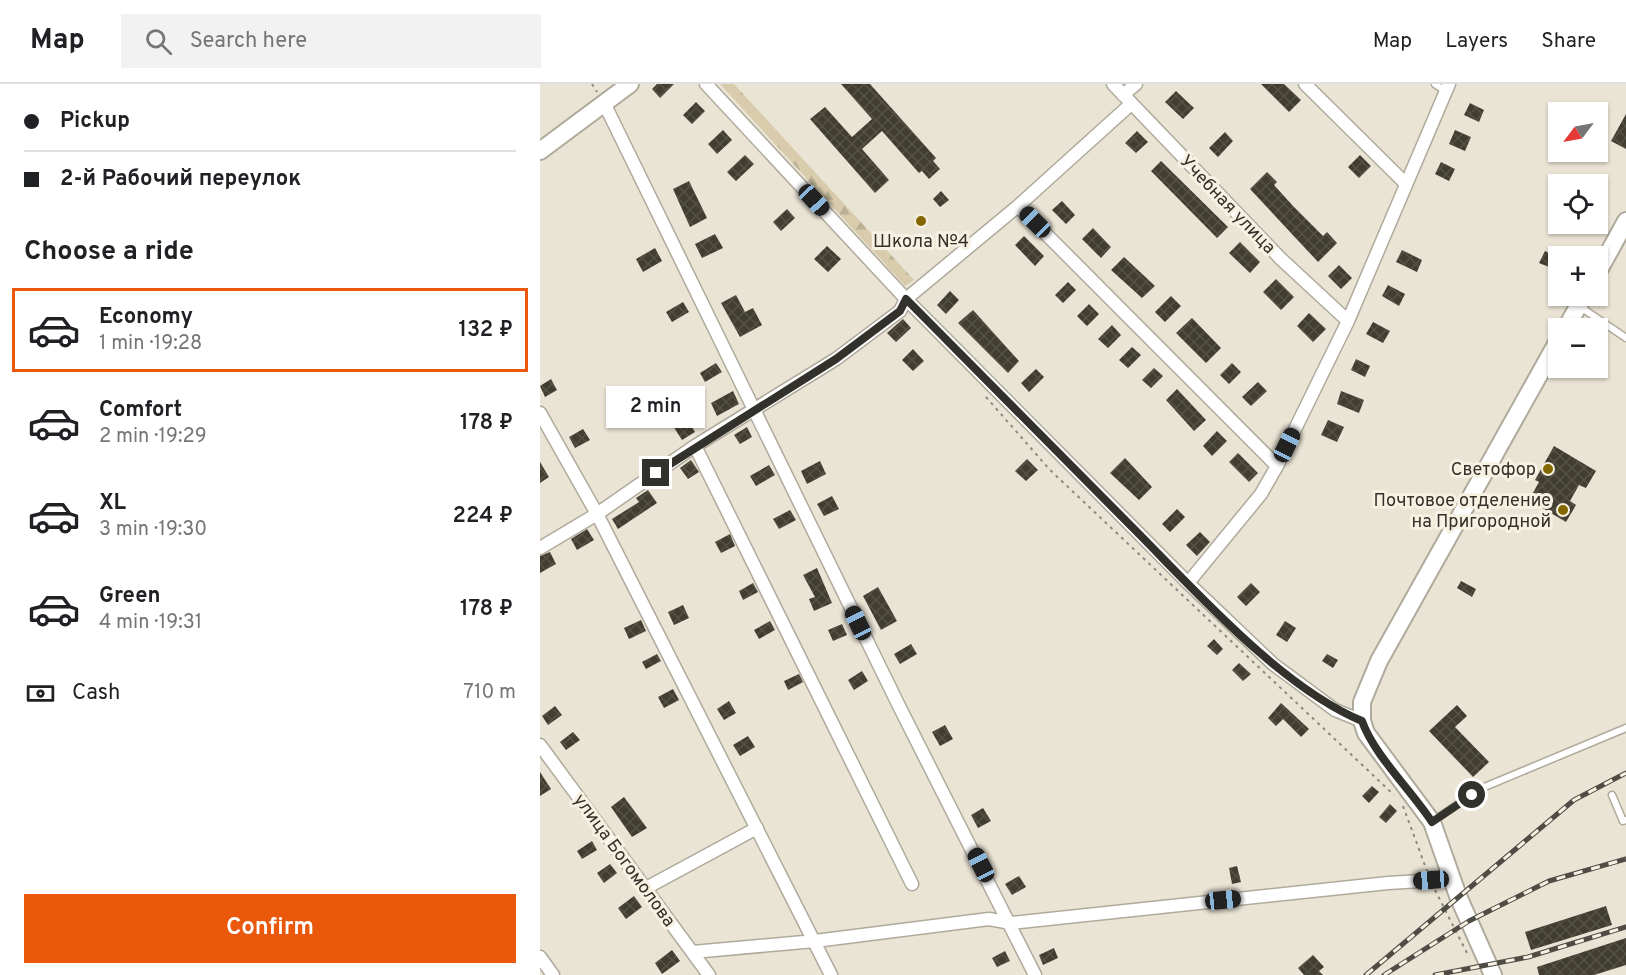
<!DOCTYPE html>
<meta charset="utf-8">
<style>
body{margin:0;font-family:Overpass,sans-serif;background:#f2f2f2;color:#202124;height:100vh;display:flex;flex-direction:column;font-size:22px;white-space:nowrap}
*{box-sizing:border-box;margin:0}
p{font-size:20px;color:#757577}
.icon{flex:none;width:33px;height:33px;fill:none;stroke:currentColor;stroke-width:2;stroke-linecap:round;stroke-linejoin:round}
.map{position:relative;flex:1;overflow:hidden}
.details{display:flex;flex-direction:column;background:#fff;width:540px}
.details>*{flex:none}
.top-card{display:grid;align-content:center;height:132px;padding:0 24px;background:#fff}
.needle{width:39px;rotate:238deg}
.buttons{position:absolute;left:1008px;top:18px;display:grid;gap:12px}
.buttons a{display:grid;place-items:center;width:60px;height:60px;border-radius:0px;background:#fff;box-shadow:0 2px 4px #0004;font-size:30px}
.end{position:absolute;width:27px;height:27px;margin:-14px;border:8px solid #33312b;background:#fff;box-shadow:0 0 0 3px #fff}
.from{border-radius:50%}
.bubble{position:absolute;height:42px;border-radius:0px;background:#fff;box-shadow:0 2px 4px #0004;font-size:20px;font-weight:600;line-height:42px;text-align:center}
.car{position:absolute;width:18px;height:36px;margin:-18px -9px;border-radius:8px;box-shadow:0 0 4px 2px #0007;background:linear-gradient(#222 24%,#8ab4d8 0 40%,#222 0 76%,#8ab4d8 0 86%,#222 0)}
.top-card b{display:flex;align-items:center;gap:21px;height:57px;font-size:22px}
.top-card b+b{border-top:2px solid #e0e0e0}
.top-card i{width:15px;height:15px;background:#202124}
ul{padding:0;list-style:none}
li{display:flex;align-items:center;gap:18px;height:84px;margin:0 12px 9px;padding:0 12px;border:3px solid transparent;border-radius:0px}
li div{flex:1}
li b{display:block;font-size:22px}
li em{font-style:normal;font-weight:600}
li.on{border-color:#ea580c}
li>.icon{width:54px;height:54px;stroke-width:1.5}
h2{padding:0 24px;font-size:27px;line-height:72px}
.pay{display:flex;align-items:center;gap:15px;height:66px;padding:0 24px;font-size:22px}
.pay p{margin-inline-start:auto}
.cta{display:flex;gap:12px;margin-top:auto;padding:12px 24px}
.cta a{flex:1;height:69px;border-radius:0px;background:#ea580c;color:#fff;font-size:24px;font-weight:600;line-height:69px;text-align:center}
header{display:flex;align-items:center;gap:36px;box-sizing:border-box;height:84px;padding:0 30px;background:#fff;border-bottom:2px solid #e0e0e0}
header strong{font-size:28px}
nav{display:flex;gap:33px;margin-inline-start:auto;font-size:21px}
.search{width:420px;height:54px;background:#f2f2f2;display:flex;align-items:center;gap:15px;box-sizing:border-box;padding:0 21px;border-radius:0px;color:#757577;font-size:22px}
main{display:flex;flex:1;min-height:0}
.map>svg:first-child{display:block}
.forest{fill:url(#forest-firs)}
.building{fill:url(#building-cross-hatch)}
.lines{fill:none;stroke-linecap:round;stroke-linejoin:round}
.lane-casing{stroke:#b0aa9c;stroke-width:9}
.street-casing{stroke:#b0aa9c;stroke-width:15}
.secondary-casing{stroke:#b0aa9c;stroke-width:20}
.path{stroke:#8d897f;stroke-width:2;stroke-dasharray:3 4.5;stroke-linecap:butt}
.lane{stroke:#fff;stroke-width:6}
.street{stroke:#fff;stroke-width:12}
.secondary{stroke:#fff;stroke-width:16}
.rail-casing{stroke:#4f4c45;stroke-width:5}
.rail{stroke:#f7f1e2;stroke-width:3;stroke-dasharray:9;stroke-linecap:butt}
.route{stroke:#33312b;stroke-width:8}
.poi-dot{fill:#846700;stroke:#f7f1e2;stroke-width:2}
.labels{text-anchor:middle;stroke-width:6;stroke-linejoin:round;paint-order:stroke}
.street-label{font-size:18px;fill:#33312b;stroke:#f7f1e2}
.poi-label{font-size:18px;fill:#33312b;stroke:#f7f1e2;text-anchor:end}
</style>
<header>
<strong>Map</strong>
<div class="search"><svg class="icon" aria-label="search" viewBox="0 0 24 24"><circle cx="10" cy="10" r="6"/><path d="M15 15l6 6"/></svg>Search here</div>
<nav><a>Map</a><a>Layers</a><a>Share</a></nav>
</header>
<main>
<section class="details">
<div class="top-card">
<b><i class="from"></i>Pickup</b>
<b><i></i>2-й Рабочий переулок</b>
</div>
<h2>Choose a ride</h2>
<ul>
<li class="on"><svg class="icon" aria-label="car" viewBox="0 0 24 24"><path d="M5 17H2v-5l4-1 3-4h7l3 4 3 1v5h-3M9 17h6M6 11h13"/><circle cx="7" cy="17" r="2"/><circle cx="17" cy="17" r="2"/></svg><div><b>Economy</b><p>1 min · 19:28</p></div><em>132 ₽</em></li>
<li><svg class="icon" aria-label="car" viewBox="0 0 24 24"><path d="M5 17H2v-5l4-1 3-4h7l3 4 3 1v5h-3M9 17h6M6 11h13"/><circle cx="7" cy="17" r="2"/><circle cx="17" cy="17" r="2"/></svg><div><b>Comfort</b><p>2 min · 19:29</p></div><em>178 ₽</em></li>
<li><svg class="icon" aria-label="car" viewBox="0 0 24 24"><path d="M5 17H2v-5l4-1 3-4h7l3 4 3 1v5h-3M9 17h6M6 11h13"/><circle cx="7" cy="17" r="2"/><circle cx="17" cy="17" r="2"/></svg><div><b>XL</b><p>3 min · 19:30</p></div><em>224 ₽</em></li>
<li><svg class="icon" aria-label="car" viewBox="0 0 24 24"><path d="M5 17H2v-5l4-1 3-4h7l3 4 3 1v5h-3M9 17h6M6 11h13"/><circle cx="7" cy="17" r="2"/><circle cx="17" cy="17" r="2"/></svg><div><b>Green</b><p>4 min · 19:31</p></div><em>178 ₽</em></li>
</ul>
<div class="pay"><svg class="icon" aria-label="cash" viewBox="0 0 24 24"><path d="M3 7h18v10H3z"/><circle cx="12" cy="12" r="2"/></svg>Cash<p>710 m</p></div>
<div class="cta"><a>Confirm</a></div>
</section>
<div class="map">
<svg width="1086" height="891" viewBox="0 0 1086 891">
<defs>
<pattern id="forest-firs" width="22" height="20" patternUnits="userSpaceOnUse" patternTransform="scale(1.5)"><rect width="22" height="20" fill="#d8ccad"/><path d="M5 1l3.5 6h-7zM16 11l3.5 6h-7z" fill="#bab095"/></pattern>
<pattern id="building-cross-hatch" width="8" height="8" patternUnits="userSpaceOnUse" patternTransform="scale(1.5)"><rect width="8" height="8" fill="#413d30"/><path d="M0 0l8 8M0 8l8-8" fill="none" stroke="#545145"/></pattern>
</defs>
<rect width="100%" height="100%" fill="#eae4d5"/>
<!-- forest -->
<path class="forest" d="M180,0H194L374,196L365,202Z"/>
<!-- building -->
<path class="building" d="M117,0H134L120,14L112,5Z
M301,0H330L396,74L393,77L400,85L389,95L382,87L379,89L342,47L322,65L349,96L335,109L270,35L285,23L312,53L332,35Z
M721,0H744L761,16L749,28Z
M636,7L654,24L643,35L625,18Z
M156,18L165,27L152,40L143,31Z
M930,19L944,26L939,38L924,31Z
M1086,30V65L1071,57Z
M183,46L192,56L177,70L168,60Z
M915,46L931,53L925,67L909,60Z
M597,47L608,58L596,69L585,59Z
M685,48L693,57L678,73L669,64Z
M205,71L214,80L196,97L187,88Z
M820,71L831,82L819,94L808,83Z
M621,77L688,143L677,154L611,87Z
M901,78L915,85L909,97L895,90Z
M727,88L737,98L734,101L753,122L783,152L787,148L797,159L778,178L710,105Z
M149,97L167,134L150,143L133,105Z
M401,107L409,116L400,123L393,115Z
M522,117L535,131L526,140L512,126Z
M247,125L255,134L241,147L233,138Z
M553,144L571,163L561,174L542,155Z
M175,150L183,164L162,174L155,160Z
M484,152L504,172L495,182L475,161Z
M700,158L720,178L710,189L689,169Z
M287,162L301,175L288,188L274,175Z
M115,164L122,177L103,188L96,175Z
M862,166L882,176L877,188L856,178Z
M1005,167L1018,173L1014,185L999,179Z
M584,173L615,202L602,214L571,186Z
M799,181L812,194L801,205L788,192Z
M736,195L754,213L741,226L723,208Z
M528,198L536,206L523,219L515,211Z
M848,201L865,210L859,222L842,212Z
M410,207L419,216L406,230L397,221Z
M196,211L205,228L213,224L222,241L200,253L181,219Z
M631,212L641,222L625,238L615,228Z
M143,218L149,228L132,238L126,228Z
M549,220L559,230L547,242L537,232Z
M433,226L479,277L468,289L418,239Z
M769,229L786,245L773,258L757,242Z
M652,234L681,264L666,279L636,249Z
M363,235L371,244L356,258L347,249Z
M833,238L850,247L843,259L826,250Z
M572,241L581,251L568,264L558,255Z
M592,263L601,271L588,284L579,276Z
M373,265L384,277L373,287L362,276Z
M816,275L830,282L825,293L811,286Z
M176,279L182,288L165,298L160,289Z
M692,279L701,288L689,300L680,291Z
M614,284L623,292L611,304L602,296Z
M496,285L504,293L489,308L481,299Z
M11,295L17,306L5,313L0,302Z
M718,298L727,307L711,322L702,313Z
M637,305L666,336L654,347L626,316Z
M193,307L199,320L177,332L171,319Z
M801,307L824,316L819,329L797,320Z
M147,334L155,348L142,356L133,342Z
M788,336L804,343L797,358L781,351Z
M207,343L212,353L200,360L194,351Z
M43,345L50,356L35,364L29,353Z
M677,347L687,357L672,372L663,362Z
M1014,362L1056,387L1046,404L1039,401L1030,417L1036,421L1026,438L989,416L999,398L995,396Z
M698,369L718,389L709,398L689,378Z
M585,374L612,403L599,416L570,389Z
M487,375L498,386L486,397L475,387Z
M151,376L159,388L148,395L140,384Z
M280,377L286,390L267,400L261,387Z
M0,378L9,393L0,399Z
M229,381L235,391L216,402L210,392Z
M108,406L117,419L78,445L72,435L99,418L96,414Z
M292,412L299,425L284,432L277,420Z
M637,425L645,433L630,448L622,440Z
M250,426L256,436L239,445L233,435Z
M47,445L54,456L37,466L31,455Z
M660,448L670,458L657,472L646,461Z
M190,450L195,462L181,469L175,458Z
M10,468L16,480L0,489V472Z
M277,484L292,519L274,527L269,515L275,513L263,491Z
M921,497L936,505L932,513L917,504Z
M213,499L218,508L203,516L199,507Z
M711,499L720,508L706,522L697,513Z
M338,503L357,537L341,546L323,512Z
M143,521L149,534L134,541L128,528Z
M101,536L106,547L89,555L84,544Z
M230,537L235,546L219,555L214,546Z
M745,537L756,544L747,558L736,551Z
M302,540L307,551L293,557L288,546Z
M674,555L683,565L677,571L667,562Z
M371,560L377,570L360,580L354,570Z
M117,570L121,577L106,585L102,578Z
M787,570L798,576L793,584L782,577Z
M699,579L711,590L703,597L692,586Z
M322,587L328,597L314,606L308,596Z
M259,590L263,598L248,606L244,597Z
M133,605L139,616L124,624L118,613Z
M189,617L196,629L184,636L177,625Z
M741,619L769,645L761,653L743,635L736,642L728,634Z
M917,621L927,632L915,643L949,678L933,693L889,647Z
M15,622L22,631L8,641L2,632Z
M405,641L413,655L400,662L392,648Z
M33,648L40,656L26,666L20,658Z
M208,652L215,663L200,672L193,661Z
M0,688L11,705L0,712Z
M832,702L839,708L829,719L822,712Z
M84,713L107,744L92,753L71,723Z
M850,720L857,727L846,739L839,733Z
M443,724L451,737L438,744L431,731Z
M52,757L57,766L42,775L37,767Z
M70,780L77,789L64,799L57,789Z
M697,782L701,798L692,800L689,784Z
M479,792L486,803L472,811L465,800Z
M94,812L102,823L86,835L78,824Z
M1066,822L1072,841L991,866L985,848Z
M1086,854V881L1054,891H999L997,883Z
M514,864L518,874L503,881L499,871Z
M132,866L140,877L122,890L115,879Z
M465,867L470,877L457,883L452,874Z
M773,871L784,883L779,887L783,891H764L758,884Z"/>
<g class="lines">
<defs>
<path id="lane" d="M895,0L905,7
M1039,222L1086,254
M1072,711L1083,737L1086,736
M893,737L942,704L1086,644"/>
<path id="street" d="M166,0L366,215L648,499L733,580L795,626L822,637
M573,0L741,175L808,237
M765,0L866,100
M583,11L596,0
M65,21L360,624L495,891
M478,122L737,382
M0,329L57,430L291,891
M155,362L372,800
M0,464L57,430L155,362L296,275L360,227L366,215L478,122L591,20
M648,499L721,410L737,382L808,237L909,0
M0,661L169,891
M106,804L217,744
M153,868L275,857L449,835L471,839L848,799L913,795
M0,873L13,891"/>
<path id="secondary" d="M0,67L90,0
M1058,188L1086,137
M1026,244L1044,212
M953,891L918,812L892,738L826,649L822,637V618L839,577L1018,257"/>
</defs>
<!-- lane casing -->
<use href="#lane" class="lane-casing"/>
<!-- street casing -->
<use href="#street" class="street-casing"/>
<!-- secondary casing -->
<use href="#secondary" class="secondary-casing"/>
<!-- path -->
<path class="path" d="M52,0L57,8
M446,313L510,386L854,711
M863,722L887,787
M895,806L929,873"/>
<!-- lane -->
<use href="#lane" class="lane"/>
<!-- street -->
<use href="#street" class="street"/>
<!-- secondary -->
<use href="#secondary" class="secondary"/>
<defs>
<path id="rail" d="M826,891L1034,716L1086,689
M844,891L929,837L1009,797L1086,775
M895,891L988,873L1086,843"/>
</defs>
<!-- rail casing -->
<use href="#rail" class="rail-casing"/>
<!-- rail -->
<use href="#rail" class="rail"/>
</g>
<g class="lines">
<!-- route -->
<path class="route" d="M116,389L296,275L360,227L366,215C444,294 522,372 600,451C660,512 743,604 822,637C834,671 871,706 892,738L932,711"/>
</g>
<!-- markers -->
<g class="poi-dot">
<circle cx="381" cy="137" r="6"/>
<circle cx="1008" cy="385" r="6"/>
<circle cx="1023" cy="426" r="6"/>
</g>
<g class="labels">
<!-- street labels -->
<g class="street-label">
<text transform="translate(688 120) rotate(46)" y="6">Учебная улица</text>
<text transform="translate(85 776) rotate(54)" y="6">улица Богомолова</text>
</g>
<!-- poi labels -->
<g class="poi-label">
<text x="381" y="163" text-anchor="middle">Школа №4</text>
<text x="996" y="391">Светофор</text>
<text x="1011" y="422">Почтовое отделение<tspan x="1011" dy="21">на Пригородной</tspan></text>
</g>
</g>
</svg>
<div class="buttons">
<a><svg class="needle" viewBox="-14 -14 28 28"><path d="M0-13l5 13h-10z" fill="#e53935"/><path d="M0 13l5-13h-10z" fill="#757577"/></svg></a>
<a><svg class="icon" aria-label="locate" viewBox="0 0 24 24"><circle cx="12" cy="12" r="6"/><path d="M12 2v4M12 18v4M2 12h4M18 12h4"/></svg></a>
<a>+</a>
<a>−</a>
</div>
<i class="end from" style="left:932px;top:711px"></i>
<i class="end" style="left:116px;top:389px"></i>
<div class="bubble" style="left:66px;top:302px;width:99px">2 min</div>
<i class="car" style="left:274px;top:116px;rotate:137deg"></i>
<i class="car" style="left:495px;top:138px;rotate:315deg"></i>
<i class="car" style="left:747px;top:361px;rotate:26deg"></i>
<i class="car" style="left:318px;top:539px;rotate:334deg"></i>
<i class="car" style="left:441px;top:781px;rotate:333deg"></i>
<i class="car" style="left:891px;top:796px;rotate:266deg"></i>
<i class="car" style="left:683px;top:816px;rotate:84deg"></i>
</div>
</main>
